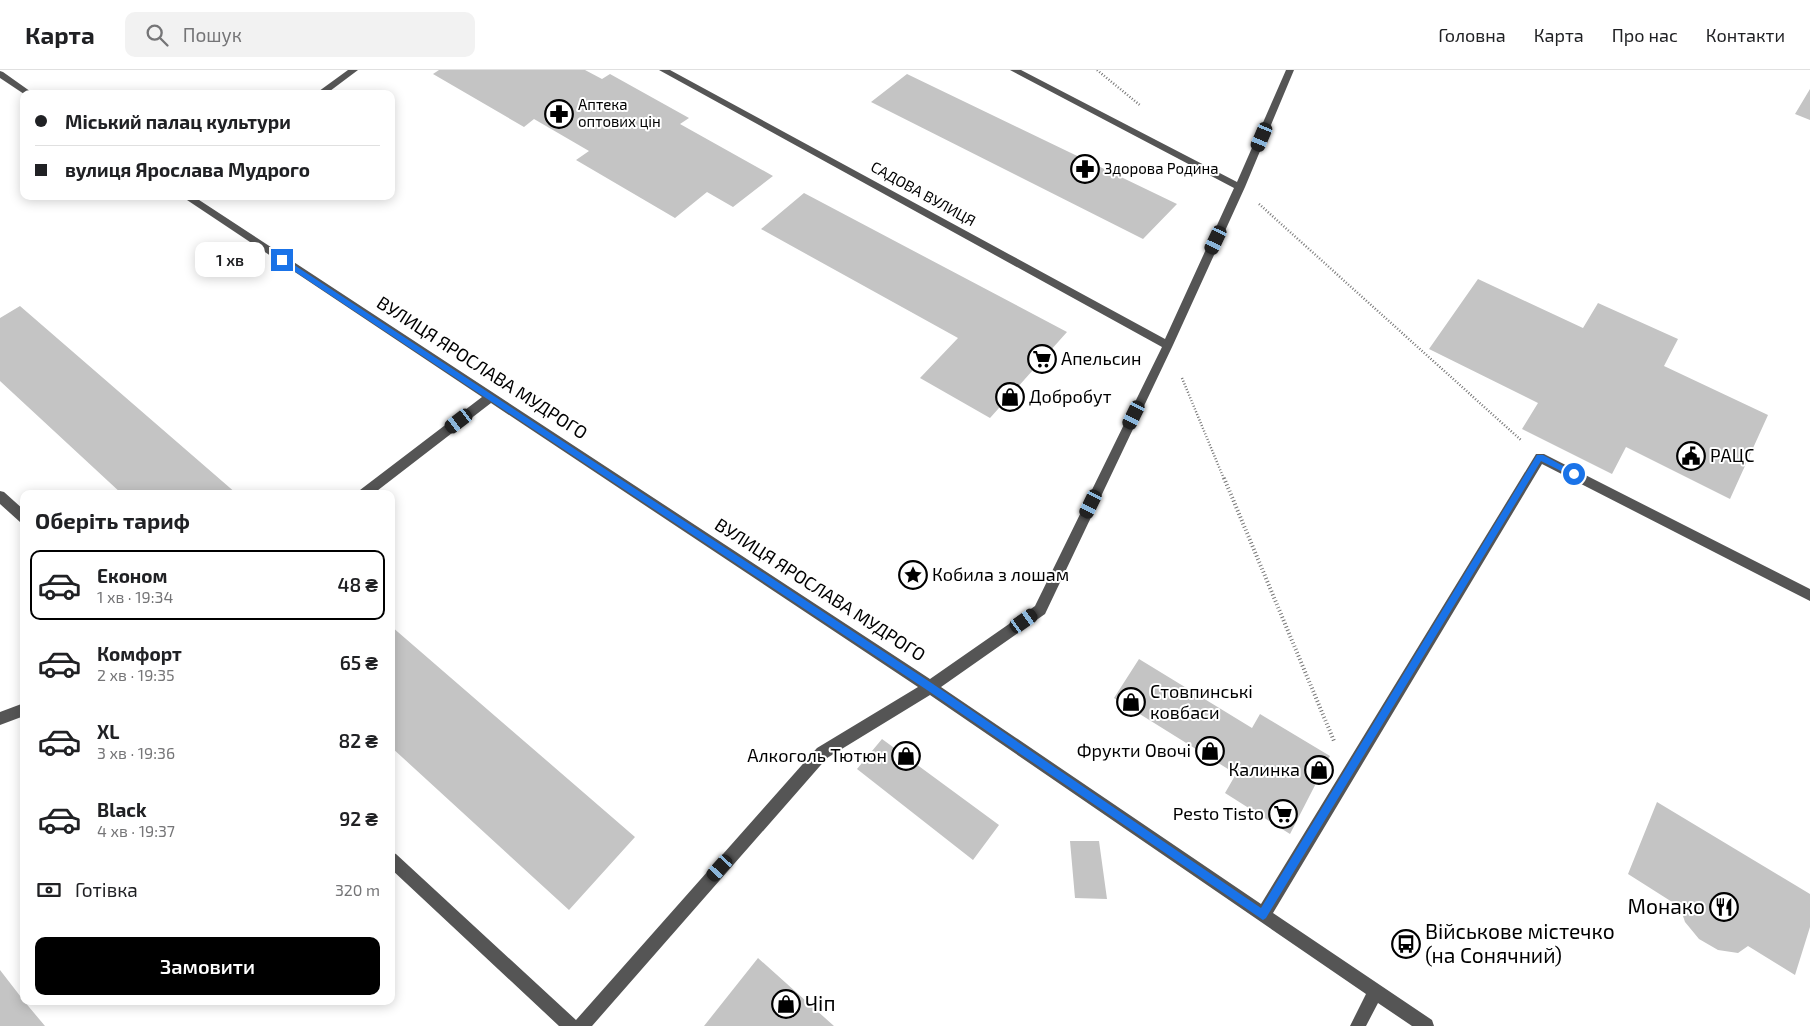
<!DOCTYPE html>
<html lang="uk">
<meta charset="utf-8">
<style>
body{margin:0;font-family:"Exo 2",sans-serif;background:#f2f2f2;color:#202124;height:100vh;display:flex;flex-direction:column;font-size:19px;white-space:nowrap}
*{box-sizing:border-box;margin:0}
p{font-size:16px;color:#757577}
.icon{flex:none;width:28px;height:28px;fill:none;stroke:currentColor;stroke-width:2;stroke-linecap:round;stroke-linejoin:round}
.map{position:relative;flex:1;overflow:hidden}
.drawer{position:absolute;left:20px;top:420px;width:375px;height:515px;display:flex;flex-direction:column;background:#fff;border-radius:10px;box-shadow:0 2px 12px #0003}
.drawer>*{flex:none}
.guide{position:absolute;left:20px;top:20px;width:375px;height:110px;border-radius:10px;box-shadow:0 2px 12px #0003;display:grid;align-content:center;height:110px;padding:0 15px;background:#fff}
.end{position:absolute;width:22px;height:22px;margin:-11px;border:6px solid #1a73e8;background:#fff;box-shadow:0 0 0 2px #fff}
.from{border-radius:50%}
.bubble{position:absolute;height:35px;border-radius:10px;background:#fff;box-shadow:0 2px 12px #0003;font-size:16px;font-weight:600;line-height:35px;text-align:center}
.car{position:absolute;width:15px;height:30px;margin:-15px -8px;border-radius:6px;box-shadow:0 0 4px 1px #0007;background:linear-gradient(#222 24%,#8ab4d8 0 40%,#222 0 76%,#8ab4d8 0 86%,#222 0)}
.guide b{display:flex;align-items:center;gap:18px;height:48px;font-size:19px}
.guide b+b{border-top:1px solid #e0e0e0}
.guide i{width:12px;height:12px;background:#202124}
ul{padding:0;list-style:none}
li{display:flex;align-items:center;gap:15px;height:70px;margin:0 10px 8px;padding:0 5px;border:2px solid transparent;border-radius:10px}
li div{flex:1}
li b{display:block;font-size:19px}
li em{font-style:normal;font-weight:600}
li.selected{border-color:#000}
li>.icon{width:45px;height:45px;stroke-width:1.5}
h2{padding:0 15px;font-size:22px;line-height:60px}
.pay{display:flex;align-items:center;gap:12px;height:55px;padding:0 15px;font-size:19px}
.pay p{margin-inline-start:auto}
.primary-button{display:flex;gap:10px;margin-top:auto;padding:10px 15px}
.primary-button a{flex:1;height:58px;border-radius:10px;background:#000;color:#fff;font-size:20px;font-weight:600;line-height:58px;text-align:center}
header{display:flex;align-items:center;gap:30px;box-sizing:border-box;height:70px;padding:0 25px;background:#fff;border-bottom:1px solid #e0e0e0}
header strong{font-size:24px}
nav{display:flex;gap:28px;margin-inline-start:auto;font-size:18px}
.search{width:350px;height:45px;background:#f2f2f2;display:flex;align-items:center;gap:12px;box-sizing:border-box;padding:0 18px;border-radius:10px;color:#757577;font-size:19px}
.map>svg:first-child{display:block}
.building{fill:#c4c4c4}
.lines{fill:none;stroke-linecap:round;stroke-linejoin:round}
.path-far1{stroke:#777;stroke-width:2.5;stroke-dasharray:1 2;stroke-linecap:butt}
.path{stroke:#777;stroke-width:4;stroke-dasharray:1 2.5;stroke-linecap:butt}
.minor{fill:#555;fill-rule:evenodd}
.route{fill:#1a73e8}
.labels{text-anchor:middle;stroke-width:4;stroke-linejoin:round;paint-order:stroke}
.far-poi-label{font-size:15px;fill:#000;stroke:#fff;text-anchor:start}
.far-street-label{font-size:15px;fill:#000;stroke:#fff}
.poi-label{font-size:18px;fill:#000;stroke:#fff;text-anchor:start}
.street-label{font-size:18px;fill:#000;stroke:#fff}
.near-poi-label{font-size:21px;fill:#000;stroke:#fff;text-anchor:start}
</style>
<header>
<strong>Карта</strong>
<div class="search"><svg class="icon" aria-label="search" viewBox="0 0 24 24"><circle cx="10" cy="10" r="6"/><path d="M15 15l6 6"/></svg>Пошук</div>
<nav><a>Головна</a><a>Карта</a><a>Про нас</a><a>Контакти</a></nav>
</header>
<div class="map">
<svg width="1810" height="956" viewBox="0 0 1810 956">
<rect width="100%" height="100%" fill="#fff"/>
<!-- building -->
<path class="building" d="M439,0H585L602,9L610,4L689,48L680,54L773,106L733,137L707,122L675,148L576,90L589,81L534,49L524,57L433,4Z
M907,4L1177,134L1143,169L871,32Z
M1810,19V50L1795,44Z
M804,123L1067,262L990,348L920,308L958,268L761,159Z
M1478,209L1583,258L1598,233L1678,269L1664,296L1768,345L1730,429L1626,377L1612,404L1522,359L1538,333L1429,279Z
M20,236L237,424H122L0,311V248Z
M391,556L635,767L569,840L391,677Z
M1139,589L1252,658L1260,644L1330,686L1290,764L1225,723L1236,704L1114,628Z
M882,669L999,755L973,790L857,699Z
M1657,732L1810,824V857L1795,905L1748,876L1738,883L1718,880L1699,869L1685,852L1680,837L1628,804Z
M1070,771H1099L1107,829L1075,828Z
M758,888L806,931L834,956H704Z
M0,900L24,931L45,956H0Z"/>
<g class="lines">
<!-- path-far1 -->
<path class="path-far1" d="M1097,0L1141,36
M1259,134L1522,371
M1182,308L1224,409"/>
<!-- path -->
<path class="path" d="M1224,408L1334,671"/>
<!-- minor -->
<path class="minor" d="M348,0H358L326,24H315Z
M659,0H670L1165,269L1234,118L1010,0H1021L1237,112L1286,0H1294L1245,117L1173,275L1045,544L941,617L1261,834L1536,384H1544L1810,519V531L1542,394L1273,843L1432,950L1434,956H1412L1378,933L1366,956H1350L1366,924L930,625L827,688L592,956H559L391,799V782L396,784L576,950L817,678L918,617L491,333L373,424H358L360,420L482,327L181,126H193L930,609L1035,536L1162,277Z
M0,1L3,2L34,24H24L0,8Z
M0,421L4,422L24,440V453L20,452L0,434Z
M24,633V646L0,655V642Z"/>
</g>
<!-- route -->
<path class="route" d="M282,187L933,614L1261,838L1537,385H1543L1578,404L1574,407L1571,406L1541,391L1266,848L1263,850L927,620L279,191V190Z"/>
<!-- icons -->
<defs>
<symbol id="pharmacy-ring" viewBox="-11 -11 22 22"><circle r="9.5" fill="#fff" stroke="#000" stroke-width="1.5"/><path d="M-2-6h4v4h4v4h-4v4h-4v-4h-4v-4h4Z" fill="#000"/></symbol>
<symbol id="supermarket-ring" viewBox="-11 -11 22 22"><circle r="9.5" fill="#fff" stroke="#000" stroke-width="1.5"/><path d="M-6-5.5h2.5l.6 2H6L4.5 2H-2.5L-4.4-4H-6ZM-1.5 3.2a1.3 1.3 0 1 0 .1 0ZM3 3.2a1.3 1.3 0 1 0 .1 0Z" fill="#000"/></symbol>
<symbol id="shop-ring" viewBox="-11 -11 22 22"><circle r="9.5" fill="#fff" stroke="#000" stroke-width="1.5"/><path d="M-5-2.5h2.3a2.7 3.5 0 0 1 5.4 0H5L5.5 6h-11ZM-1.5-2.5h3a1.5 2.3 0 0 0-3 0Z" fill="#000"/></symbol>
<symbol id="civic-ring" viewBox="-11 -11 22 22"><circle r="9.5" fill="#fff" stroke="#000" stroke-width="1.5"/><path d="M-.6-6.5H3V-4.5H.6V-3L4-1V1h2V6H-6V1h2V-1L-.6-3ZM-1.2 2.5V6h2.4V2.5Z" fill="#000"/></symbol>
<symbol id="sight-ring" viewBox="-11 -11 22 22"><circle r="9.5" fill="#fff" stroke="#000" stroke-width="1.5"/><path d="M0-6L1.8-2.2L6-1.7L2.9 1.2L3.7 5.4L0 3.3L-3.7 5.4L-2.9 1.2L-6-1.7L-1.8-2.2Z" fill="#000"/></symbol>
<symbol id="restaurant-ring" viewBox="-11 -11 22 22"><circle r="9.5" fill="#fff" stroke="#000" stroke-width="1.5"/><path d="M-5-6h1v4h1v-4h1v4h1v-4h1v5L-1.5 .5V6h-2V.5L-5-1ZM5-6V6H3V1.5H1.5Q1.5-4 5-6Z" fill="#000"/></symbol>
<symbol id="bus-ring" viewBox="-11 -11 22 22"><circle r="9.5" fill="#fff" stroke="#000" stroke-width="1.5"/><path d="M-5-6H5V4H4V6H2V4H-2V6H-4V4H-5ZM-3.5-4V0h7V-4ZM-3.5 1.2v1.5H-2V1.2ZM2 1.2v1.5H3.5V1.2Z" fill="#000"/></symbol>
</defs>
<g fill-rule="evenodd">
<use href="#pharmacy-ring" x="543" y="28" width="32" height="32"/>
<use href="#pharmacy-ring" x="1069" y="83" width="32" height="32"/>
<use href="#supermarket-ring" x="1026" y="273" width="32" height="32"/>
<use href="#shop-ring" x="994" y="311" width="32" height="32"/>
<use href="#civic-ring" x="1675" y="370" width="32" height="32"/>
<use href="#sight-ring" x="897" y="489" width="32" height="32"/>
<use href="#shop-ring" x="1115" y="616" width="32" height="32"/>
<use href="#shop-ring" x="1194" y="665" width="32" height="32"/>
<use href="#shop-ring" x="890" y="670" width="32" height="32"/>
<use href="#shop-ring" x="1303" y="684" width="32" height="32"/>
<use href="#supermarket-ring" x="1267" y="728" width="32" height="32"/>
<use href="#restaurant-ring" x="1708" y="821" width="32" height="32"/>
<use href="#bus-ring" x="1390" y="858" width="32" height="32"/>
<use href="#shop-ring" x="770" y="918" width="32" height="32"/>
</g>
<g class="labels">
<!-- far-poi labels -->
<g class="far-poi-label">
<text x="578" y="40">Аптека<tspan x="578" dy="17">оптових цін</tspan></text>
<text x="1104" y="104">Здорова Родина</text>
</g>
<!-- far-street labels -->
<g class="far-street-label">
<text transform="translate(923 124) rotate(29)" y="5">САДОВА ВУЛИЦЯ</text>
</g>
<!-- poi labels -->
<g class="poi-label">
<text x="1061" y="295">Апельсин</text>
<text x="1029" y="333">Добробут</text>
<text x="1710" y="392">РАЦС</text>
<text x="932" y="511">Кобила з лошам</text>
<text x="1150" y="628">Стовпинські<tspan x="1150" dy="21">ковбаси</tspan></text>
<text x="1191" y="687" text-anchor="end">Фрукти Овочі</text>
<text x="887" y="692" text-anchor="end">Алкоголь Тютюн</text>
<text x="1300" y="706" text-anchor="end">Калинка</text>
<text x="1264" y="750" text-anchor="end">Pesto Tisto</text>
</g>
<!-- street labels -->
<g class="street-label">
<text transform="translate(482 298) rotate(33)" y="6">ВУЛИЦЯ ЯРОСЛАВА МУДРОГО</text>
<text transform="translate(820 520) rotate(33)" y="6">ВУЛИЦЯ ЯРОСЛАВА МУДРОГО</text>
</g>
<!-- near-poi labels -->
<g class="near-poi-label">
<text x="1705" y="844" text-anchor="end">Монако</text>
<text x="1425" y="869">Військове містечко<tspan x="1425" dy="24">(на Сонячний)</tspan></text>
<text x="805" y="941">Чіп</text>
</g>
</g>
</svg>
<i class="end from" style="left:1574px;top:404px"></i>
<i class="end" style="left:282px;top:190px"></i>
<div class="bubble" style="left:195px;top:172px;width:70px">1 хв</div>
<i class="car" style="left:1262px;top:67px;rotate:203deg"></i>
<i class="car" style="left:1216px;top:170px;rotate:205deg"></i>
<i class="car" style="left:1134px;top:345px;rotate:206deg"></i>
<i class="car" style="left:459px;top:351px;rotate:233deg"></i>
<i class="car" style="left:1091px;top:434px;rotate:206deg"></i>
<i class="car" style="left:1024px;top:551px;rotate:55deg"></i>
<i class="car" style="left:720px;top:798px;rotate:222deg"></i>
<div class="guide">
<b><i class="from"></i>Міський палац культури</b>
<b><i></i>вулиця Ярослава Мудрого</b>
</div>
<section class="drawer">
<h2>Оберіть тариф</h2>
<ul>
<li class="selected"><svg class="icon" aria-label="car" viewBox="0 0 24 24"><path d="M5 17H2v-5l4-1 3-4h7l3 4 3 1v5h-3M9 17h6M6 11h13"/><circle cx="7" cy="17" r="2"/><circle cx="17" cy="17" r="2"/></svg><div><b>Економ</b><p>1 хв · 19:34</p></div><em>48 ₴</em></li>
<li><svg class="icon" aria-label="car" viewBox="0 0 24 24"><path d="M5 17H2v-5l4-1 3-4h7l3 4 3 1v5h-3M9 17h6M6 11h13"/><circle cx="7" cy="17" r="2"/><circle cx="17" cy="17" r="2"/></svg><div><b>Комфорт</b><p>2 хв · 19:35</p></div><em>65 ₴</em></li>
<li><svg class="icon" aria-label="car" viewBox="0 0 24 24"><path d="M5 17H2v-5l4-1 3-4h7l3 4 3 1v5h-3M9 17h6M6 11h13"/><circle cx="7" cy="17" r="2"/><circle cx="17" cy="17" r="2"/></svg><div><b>XL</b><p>3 хв · 19:36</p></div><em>82 ₴</em></li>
<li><svg class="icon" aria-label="car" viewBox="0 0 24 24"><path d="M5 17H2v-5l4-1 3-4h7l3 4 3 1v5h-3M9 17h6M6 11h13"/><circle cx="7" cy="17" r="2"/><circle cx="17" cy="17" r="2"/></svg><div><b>Black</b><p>4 хв · 19:37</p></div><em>92 ₴</em></li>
</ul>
<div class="pay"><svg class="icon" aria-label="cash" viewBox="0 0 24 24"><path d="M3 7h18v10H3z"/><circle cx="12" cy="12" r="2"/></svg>Готівка<p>320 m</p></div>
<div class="primary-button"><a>Замовити</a></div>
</section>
</div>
